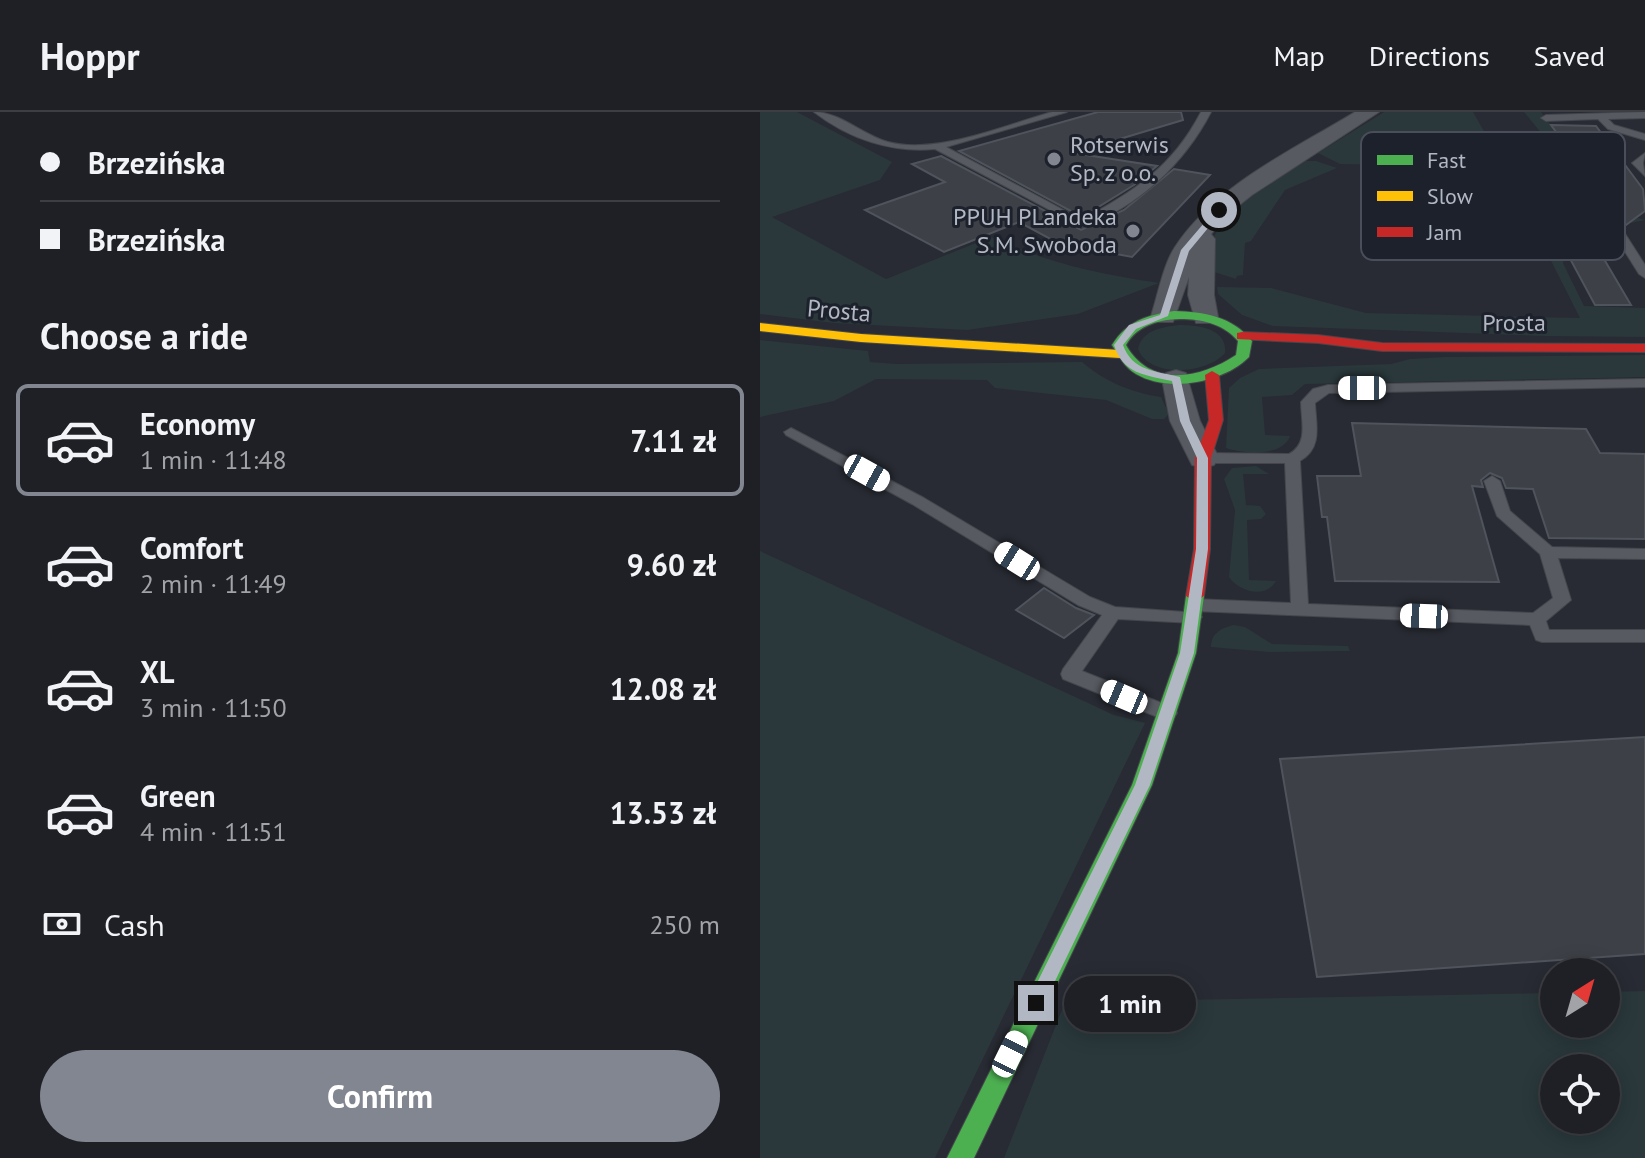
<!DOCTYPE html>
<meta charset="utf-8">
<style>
body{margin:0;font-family:"PT Sans",sans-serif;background:#2b2d32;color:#f1f3f6;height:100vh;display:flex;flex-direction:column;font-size:30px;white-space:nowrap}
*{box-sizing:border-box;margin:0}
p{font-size:26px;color:#a1a3a7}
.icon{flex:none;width:44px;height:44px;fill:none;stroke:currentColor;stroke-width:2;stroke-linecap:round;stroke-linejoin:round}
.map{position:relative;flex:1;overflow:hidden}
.drawer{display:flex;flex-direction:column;background:#1e2026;width:760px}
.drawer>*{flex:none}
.banner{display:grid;align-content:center;height:176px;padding:0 40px;background:#1e2026}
.needle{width:52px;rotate:37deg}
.buttons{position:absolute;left:780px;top:846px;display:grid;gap:16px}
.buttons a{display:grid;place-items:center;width:80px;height:80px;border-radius:50%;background:#1e2026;box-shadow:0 4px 20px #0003,0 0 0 2px #3c3e43;font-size:40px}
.end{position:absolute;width:36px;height:36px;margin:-18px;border:10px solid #b2b7c4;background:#111;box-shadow:0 0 0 4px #111}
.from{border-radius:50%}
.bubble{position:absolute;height:56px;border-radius:28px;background:#1e2026;box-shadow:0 4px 20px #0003,0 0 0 2px #3c3e43;font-size:26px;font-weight:700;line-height:56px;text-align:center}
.car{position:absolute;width:24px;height:48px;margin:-24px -12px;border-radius:10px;box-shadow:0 0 6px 2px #0007;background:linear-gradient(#fff 24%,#345 0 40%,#fff 0 76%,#345 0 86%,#fff 0)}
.banner b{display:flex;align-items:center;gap:28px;height:76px;font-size:30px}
.banner b+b{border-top:2px solid #3c3e43}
.banner i{width:20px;height:20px;background:#f1f3f6}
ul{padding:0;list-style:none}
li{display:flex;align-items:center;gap:24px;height:112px;margin:0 16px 12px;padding:0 24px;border:4px solid transparent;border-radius:12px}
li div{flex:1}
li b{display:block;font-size:30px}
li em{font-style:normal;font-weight:700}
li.active{border-color:#828691}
li>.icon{width:72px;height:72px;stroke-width:1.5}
h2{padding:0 40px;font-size:36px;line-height:96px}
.pay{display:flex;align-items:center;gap:20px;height:88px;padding:0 40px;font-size:30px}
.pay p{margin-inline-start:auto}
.cta{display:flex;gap:16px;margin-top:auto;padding:16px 40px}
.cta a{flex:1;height:92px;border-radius:48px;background:#828691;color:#fff;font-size:32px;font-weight:700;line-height:92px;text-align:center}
header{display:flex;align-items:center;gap:48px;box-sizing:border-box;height:112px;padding:0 40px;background:#1e2026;border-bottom:2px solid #3c3e43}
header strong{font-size:38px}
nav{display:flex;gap:44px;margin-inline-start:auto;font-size:28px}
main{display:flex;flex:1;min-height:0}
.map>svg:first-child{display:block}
.green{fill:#2a383b;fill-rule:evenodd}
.building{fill:#3d4046;stroke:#4f535b;stroke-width:2}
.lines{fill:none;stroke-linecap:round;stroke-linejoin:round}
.lane-casing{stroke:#44464c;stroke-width:2}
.street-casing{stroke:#44464c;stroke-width:2}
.fast-casing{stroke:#44464c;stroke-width:2}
.slow-casing{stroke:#44464c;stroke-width:2}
.jam-casing{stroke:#44464c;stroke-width:2}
.lane{fill:#575a61;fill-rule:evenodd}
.street{fill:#575a61;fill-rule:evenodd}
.fast{fill:#4caf50;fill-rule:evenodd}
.slow{fill:#ffc107;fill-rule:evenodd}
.jam{fill:#c62828;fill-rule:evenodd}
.route{fill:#b2b7c4}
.poi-dot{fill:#828691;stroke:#1c212c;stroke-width:3}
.labels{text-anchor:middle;stroke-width:6;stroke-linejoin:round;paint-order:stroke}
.far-poi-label{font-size:24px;fill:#b2b7c4;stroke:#1c212c;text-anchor:start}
.far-street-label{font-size:24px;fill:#b2b7c4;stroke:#1c212c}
.key{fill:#1c212c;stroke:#494e5a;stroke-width:2}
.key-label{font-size:22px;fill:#b2b7c4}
</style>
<header>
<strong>Hoppr</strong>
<nav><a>Map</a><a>Directions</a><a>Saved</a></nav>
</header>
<main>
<section class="drawer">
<div class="banner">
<b><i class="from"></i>Brzezińska</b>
<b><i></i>Brzezińska</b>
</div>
<h2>Choose a ride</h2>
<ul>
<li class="active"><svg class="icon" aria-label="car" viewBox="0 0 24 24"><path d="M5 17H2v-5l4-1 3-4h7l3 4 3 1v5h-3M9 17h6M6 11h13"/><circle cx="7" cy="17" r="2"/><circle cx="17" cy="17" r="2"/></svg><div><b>Economy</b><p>1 min · 11:48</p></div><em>7.11 zł</em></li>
<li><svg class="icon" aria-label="car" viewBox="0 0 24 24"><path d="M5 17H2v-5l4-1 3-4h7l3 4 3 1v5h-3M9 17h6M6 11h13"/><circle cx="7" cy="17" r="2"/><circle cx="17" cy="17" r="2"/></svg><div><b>Comfort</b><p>2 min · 11:49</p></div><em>9.60 zł</em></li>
<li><svg class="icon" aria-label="car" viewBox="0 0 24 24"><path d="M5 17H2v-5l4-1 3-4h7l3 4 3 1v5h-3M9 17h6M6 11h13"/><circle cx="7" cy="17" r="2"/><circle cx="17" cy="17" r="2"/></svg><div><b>XL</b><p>3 min · 11:50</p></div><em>12.08 zł</em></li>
<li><svg class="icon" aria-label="car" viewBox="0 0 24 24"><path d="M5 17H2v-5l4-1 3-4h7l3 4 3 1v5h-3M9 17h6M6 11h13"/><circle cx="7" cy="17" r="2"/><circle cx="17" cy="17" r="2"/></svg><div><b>Green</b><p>4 min · 11:51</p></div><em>13.53 zł</em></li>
</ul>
<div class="pay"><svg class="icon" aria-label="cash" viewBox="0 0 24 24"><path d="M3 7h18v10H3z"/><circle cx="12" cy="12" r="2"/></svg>Cash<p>250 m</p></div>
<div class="cta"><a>Confirm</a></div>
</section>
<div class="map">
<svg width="885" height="1046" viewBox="0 0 885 1046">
<rect width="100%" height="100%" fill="#282b33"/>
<!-- green -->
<path class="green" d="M0,0H37L132,50L120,68L12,105L126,167L231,125C292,152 334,161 399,171L318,202L207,218L74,211L0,202Z
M624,0H713L742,50L680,54L580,52L558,41Z
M764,0H781L863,110L878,106L885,108L856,114L837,91L772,90L783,101L779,102L781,106L796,112L797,114L787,115L805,145L803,151L824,194L885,196V225L786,224L513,214L482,203L458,182L457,175L511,176L606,201L820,206L784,135L754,87L761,83H832Z
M546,49H556L577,56L525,78L491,129L485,131L483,163L477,164L476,167L448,158C449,150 449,140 451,133C463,93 514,69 546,49Z
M419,213C437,213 468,216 465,241C447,262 390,267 378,237C382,218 402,215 419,213Z
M0,228L108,239L110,250L137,252L322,250C346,270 370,280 401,285L409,302L404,307H392L346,288L235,276L227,268L116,267L74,289L0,305Z
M885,243V265L545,272L532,283L502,285L505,323L530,324C523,345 484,342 466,336L469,276L480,266L499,257L631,252L650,247L685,245Z
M496,354L509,362H483L486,393L500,394L506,402L501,407L487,408L489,468L516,469C506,487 479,480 469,465L475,398L464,367L472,356Z
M0,439L354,603L385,611L175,1046H0Z
M474,513L485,515L512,532L588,534L590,539L509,540L451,535C451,521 461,516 474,513Z
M885,879V1046H244L305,890L794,881V912H846V880ZM794,956H846V1008H794Z"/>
<!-- building -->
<path class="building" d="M338,0H421L423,8L313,41L397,54L374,73L322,105L199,39Z
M791,13L836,14L883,77L885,99L866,113L863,110L831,125L871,193H835L780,91L848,90Z
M181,44L321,118L364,98L414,57L450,63L372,145L298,131L259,110L184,140L105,98L185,70L152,52Z
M592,311L826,317L840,341L885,342V427L789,426L773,377L746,376L742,366L730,361L721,368L723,375L712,374L739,470L575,469L567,405H562L557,364H601Z
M284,476L316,496L334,503L304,526L256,498Z
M885,625V842L557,865L520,647Z"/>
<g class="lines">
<defs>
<path id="lane" d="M54,0C80,0 103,23 128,30C177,43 245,13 292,0H307L186,35L322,108C375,78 412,56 441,0H451C424,52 378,95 322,115L175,37C131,41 89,27 54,0Z
M885,0V6L848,7L854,13L885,22V28L848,17L838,7L786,9L781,6L786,3Z
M885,41L883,51L885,64L872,51Z
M854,117H862L885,153V166L879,162L852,119Z
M885,267V275L569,281L555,291C556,313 563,336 540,349L548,492L773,501L793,486L780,442L737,404L724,369L732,364L740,369L750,399L792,435L885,437V447L798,446L811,488L786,509L789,518H885V530H782L776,528L770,513L434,499L425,493L434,487L531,491L525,351H443L435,346L443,341L529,342C549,331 541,309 541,290L553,277L568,273Z
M31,316L164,386L330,485L355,495L439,501L442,505L439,509L433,511L358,507L322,559L414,596L417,601L414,606H400L303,567L301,562L303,557L342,503L318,493L152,392L26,323L24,320Z"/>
<path id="street" d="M595,0H619L492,83L467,103L451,122L455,127L454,183L458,205L454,211H436L428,183L429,165L413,210H395L391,204C398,183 403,153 415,135C457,72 533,38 595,0Z
M416,258L426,261L440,309L459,346L454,353L443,356L432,353L410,309L402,267L406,261Z"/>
<path id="fast" d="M414,199C444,200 472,204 492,229L489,245C463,271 408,281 376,262C364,255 359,244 352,233C367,209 387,203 414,199ZM424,207C446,208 464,213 478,229L476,243C440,267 390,276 366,233C378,212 401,207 424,207Z
M435,478L444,484L436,541L392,673L214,1046H187L372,673L418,541L426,484Z"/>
<path id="slow" d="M0,211L101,222L360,238L367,242L360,246L101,230L0,219Z"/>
<path id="jam" d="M482,220L558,223L622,231L885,232V240L622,239L558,231L477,227V221Z
M452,259L459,263L463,308L451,346L450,437L444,484L435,490L426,484L434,437L435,346L449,308L445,263Z"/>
</defs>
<!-- lane casing -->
<use href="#lane" class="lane-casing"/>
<!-- street casing -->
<use href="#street" class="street-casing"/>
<!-- fast casing -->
<use href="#fast" class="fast-casing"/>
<!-- slow casing -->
<use href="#slow" class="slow-casing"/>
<!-- jam casing -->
<use href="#jam" class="jam-casing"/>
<!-- lane -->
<use href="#lane" class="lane"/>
<!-- street -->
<use href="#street" class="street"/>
<!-- fast -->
<use href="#fast" class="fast"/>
<!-- slow -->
<use href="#slow" class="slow"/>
<!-- jam -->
<use href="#jam" class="jam"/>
</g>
<!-- route -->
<path class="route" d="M456,97L463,98L429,139L408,204L376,217L363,233C372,259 396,259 420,265L430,309L448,346V437L434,541L390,673L282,896L276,899L270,896L267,891L375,673L420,541L436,437L437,346L420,309L412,269C385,263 363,262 354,233L369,213L400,203L421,138Z"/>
<!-- markers -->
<g class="poi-dot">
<circle cx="294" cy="47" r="8"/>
<circle cx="373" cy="119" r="8"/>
</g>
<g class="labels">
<!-- far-poi labels -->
<g class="far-poi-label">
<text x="310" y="41">Rotserwis<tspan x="310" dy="28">Sp. z o.o.</tspan></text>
<text x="357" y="113" text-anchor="end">PPUH PLandeka<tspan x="357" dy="28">S.M. Swoboda</tspan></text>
</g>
<!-- far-street labels -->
<g class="far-street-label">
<text transform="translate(79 199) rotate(5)" y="8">Prosta</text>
<text x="754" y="219">Prosta</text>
</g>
</g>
<!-- legend -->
<rect x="601" y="20" width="264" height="128" rx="12" class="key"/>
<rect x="617" y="43" width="36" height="10" fill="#4caf50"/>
<rect x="617" y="79" width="36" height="10" fill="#ffc107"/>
<rect x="617" y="115" width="36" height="10" fill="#c62828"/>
<g class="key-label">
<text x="667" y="56">Fast</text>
<text x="667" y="92">Slow</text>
<text x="667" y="128">Jam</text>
</g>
</svg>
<div class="buttons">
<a><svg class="needle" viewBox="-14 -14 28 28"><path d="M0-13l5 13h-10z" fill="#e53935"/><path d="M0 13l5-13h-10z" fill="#a1a3a7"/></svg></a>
<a><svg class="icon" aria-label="locate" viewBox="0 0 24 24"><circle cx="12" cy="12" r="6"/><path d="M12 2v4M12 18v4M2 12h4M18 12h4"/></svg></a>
</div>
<i class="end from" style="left:459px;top:98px"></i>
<i class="end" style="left:276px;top:891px"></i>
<div class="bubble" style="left:304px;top:864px;width:132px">1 min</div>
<i class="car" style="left:602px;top:276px;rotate:270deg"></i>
<i class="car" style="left:107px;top:361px;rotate:119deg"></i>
<i class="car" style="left:257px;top:449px;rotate:302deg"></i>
<i class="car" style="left:664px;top:504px;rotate:272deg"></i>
<i class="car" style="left:364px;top:585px;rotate:293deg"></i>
<i class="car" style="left:250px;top:942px;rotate:26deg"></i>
</div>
</main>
